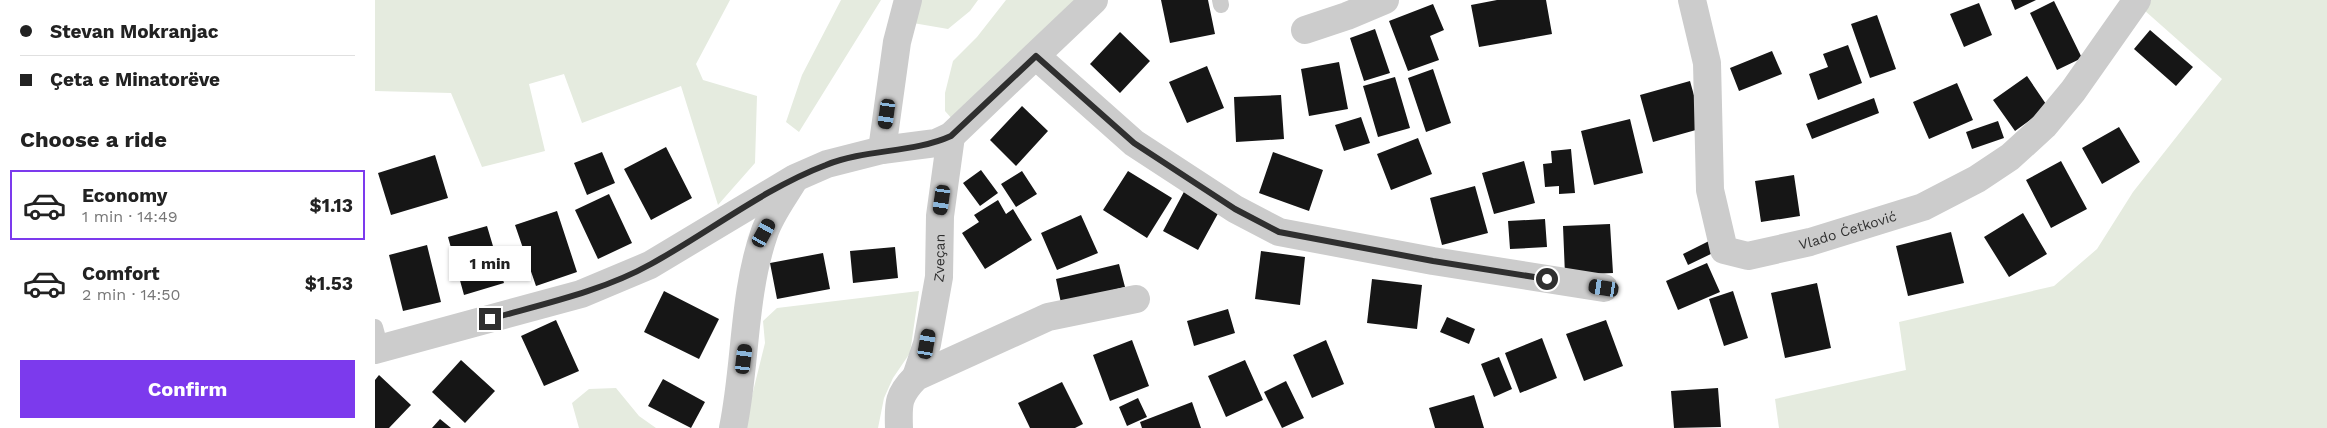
<!DOCTYPE html>
<meta charset="utf-8">
<style>
body{margin:0;font-family:"Work Sans",sans-serif;background:#f2f2f2;color:#222;height:100vh;display:flex;flex-direction:column;font-size:19px;white-space:nowrap}
*{box-sizing:border-box;margin:0}
p{font-size:16px;color:#767676}
.icon{flex:none;width:28px;height:28px;fill:none;stroke:currentColor;stroke-width:2;stroke-linecap:round;stroke-linejoin:round}
.map{position:relative;flex:1;overflow:hidden}
.panel{display:flex;flex-direction:column;background:#fff;width:375px}
.panel>*{flex:none}
.top-card{display:grid;align-content:center;height:110px;padding:0 20px;background:#fff}
.end{position:absolute;width:22px;height:22px;margin:-11px;border:6px solid #2f2f2f;background:#fff;box-shadow:0 0 0 2px #fff}
.from{border-radius:50%}
.bubble{position:absolute;height:35px;border-radius:0px;background:#fff;box-shadow:0 1px 4px #0004;font-size:16px;font-weight:700;line-height:35px;text-align:center}
.car{position:absolute;width:15px;height:30px;margin:-15px -8px;border-radius:6px;box-shadow:0 0 4px 1px #0007;background:linear-gradient(#222 24%,#8ab4d8 0 40%,#222 0 76%,#8ab4d8 0 86%,#222 0)}
.top-card b{display:flex;align-items:center;gap:18px;height:48px;font-size:19px}
.top-card b+b{border-top:1px solid #e0e0e0}
.top-card i{width:12px;height:12px;background:#222}
ul{padding:0;list-style:none}
li{display:flex;align-items:center;gap:15px;height:70px;margin:0 10px 8px;padding:0 10px;border:2px solid transparent;border-radius:0px}
li div{flex:1}
li b{display:block;font-size:19px}
li em{font-style:normal;font-weight:700}
li.selected{border-color:#7c3aed}
li>.icon{width:45px;height:45px;stroke-width:1.5}
h2{padding:0 20px;font-size:22px;line-height:60px}
.primary-button{display:flex;gap:10px;margin-top:auto;padding:10px 20px}
.primary-button a{flex:1;height:58px;border-radius:0px;background:#7c3aed;color:#fff;font-size:20px;font-weight:700;line-height:58px;text-align:center}
main{display:flex;flex:1;min-height:0}
.map>svg:first-child{display:block}
.green{fill:#e5ebdf}
.building{fill:#161616}
.lines{fill:none;stroke-linecap:round;stroke-linejoin:round}
.service{stroke:#ccc;stroke-width:16}
.minor{stroke:#ccc;stroke-width:28}
.route{stroke:#2f2f2f;stroke-width:6}
.labels{text-anchor:middle;stroke-width:5;stroke-linejoin:round;paint-order:stroke}
.street-label{font-size:14px;fill:#2f2f2f;stroke:#fff}
</style>
<main>
<section class="panel">
<div class="top-card">
<b><i class="from"></i>Stevan Mokranjac</b>
<b><i></i>Çeta e Minatorëve</b>
</div>
<h2>Choose a ride</h2>
<ul>
<li class="selected"><svg class="icon" aria-label="car" viewBox="0 0 24 24"><path d="M5 17H2v-5l4-1 3-4h7l3 4 3 1v5h-3M9 17h6M6 11h13"/><circle cx="7" cy="17" r="2"/><circle cx="17" cy="17" r="2"/></svg><div><b>Economy</b><p>1 min · 14:49</p></div><em>$1.13</em></li>
<li><svg class="icon" aria-label="car" viewBox="0 0 24 24"><path d="M5 17H2v-5l4-1 3-4h7l3 4 3 1v5h-3M9 17h6M6 11h13"/><circle cx="7" cy="17" r="2"/><circle cx="17" cy="17" r="2"/></svg><div><b>Comfort</b><p>2 min · 14:50</p></div><em>$1.53</em></li>
</ul>
<div class="primary-button"><a>Confirm</a></div>
</section>
<div class="map">
<svg width="1952" height="428" viewBox="0 0 1952 428">
<rect width="100%" height="100%" fill="#fff"/>
<!-- green -->
<path class="green" d="M0,0H355L321,64L328,80L382,96L380,163L343,205L306,86L207,123L189,74L154,84L170,151L107,167L76,93L0,91Z
M466,0H506L424,132L411,122L427,75Z
M545,0H603L595,11L573,29L538,23Z
M631,0H704L578,120L570,111V93L578,61L602,37Z
M1776,0H1952V428H1404L1400,399L1531,370L1524,322L1679,286L1722,249L1758,192L1847,79L1769,10Z
M544,291L535,353L518,378L509,398L503,428H369L390,343L388,321L402,308Z
M241,388L264,416L281,428H204L197,403L214,389Z"/>
<!-- building -->
<path class="building" d="M786,0H833L840,34L795,43Z
M1122,0H1171L1177,34L1104,47L1096,5Z
M1636,0H1661L1640,10Z
M1679,1L1707,58L1682,70L1655,13Z
M1604,3L1617,35L1589,47L1575,14Z
M1058,4L1069,30L1055,36L1064,60L1033,71L1014,21Z
M1502,15L1521,69L1495,78L1476,24Z
M1000,29L1015,73L989,81L975,38Z
M1775,30L1818,67L1801,86L1759,49Z
M745,32L775,61L745,93L715,64Z
M1473,45L1487,83L1443,100L1434,74L1453,67L1448,54Z
M1397,51L1407,74L1364,91L1355,68Z
M964,62L973,109L934,116L926,69Z
M832,66L849,108L812,123L794,82Z
M1058,69L1076,123L1051,132L1033,78Z
M1652,76L1673,107L1640,131L1618,100Z
M1020,77L1035,128L1003,137L988,86Z
M1315,81L1328,128L1278,142L1265,95Z
M1582,83L1598,120L1554,139L1538,102Z
M906,95L909,139L861,142L859,97Z
M1499,98L1504,113L1437,139L1431,124Z
M647,106L673,131L641,166L615,140Z
M986,117L995,143L969,151L960,125Z
M1255,119L1268,173L1219,185L1206,131Z
M1623,121L1629,138L1597,149L1591,132Z
M1744,127L1765,162L1727,184L1707,148Z
M1043,138L1057,174L1016,190L1002,154Z
M291,147L317,198L276,220L249,169Z
M1196,149L1200,193L1184,194V186L1170,187L1168,164L1177,163L1176,151Z
M227,152L240,183L212,195L199,163Z
M898,152L948,170L934,211L884,193Z
M60,155L73,198L16,215L3,173Z
M1149,161L1160,203L1119,214L1107,173Z
M1686,161L1712,209L1676,228L1651,180Z
M606,170L623,193L605,206L588,183Z
M647,171L662,194L641,207L626,184Z
M753,171L797,198L772,238L728,210Z
M1419,175L1425,216L1386,222L1380,181Z
M1100,186L1113,233L1067,245L1055,198Z
M811,188L846,208L823,250L788,231Z
M234,194L257,243L223,259L200,210Z
M623,200L631,214L638,209L657,240L610,269L587,233L604,222L599,215Z
M182,211L202,272L161,286L140,225Z
M1648,213L1672,254L1634,277L1609,237Z
M706,215L723,253L682,270L666,233Z
M1170,219L1172,247L1135,249L1133,221Z
M1235,224L1238,273L1190,275L1188,226Z
M112,226L129,283L89,295L73,237Z
M1576,232L1589,283L1533,296L1521,246Z
M1334,241L1340,252L1313,265L1308,254Z
M52,245L66,302L28,311L14,255Z
M520,247L523,278L478,283L475,251Z
M886,251L930,257L925,305L880,299Z
M448,253L455,289L402,299L395,263Z
M1332,263L1345,292L1303,310L1291,281Z
M744,264L750,287L686,303L681,279Z
M997,279L1047,285L1042,329L992,323Z
M1442,283L1456,348L1410,358L1396,293Z
M289,291L344,319L324,359L269,332Z
M1358,291L1373,338L1349,346L1334,299Z
M853,309L860,333L819,346L812,321Z
M1072,317L1100,329L1094,344L1065,332Z
M181,320L204,371L169,386L146,336Z
M1231,320L1248,366L1209,381L1191,334Z
M1167,338L1182,378L1145,393L1130,353Z
M757,340L774,386L735,401L718,355Z
M951,340L969,384L937,398L918,355Z
M1124,357L1137,389L1119,397L1106,364Z
M86,360L120,391L90,423L57,392Z
M870,360L888,400L851,417L833,376Z
M4,375L36,405L14,428H0V380Z
M288,379L330,402L316,428L273,406Z
M911,381L929,418L907,428L889,392Z
M687,382L708,424L700,428H655L643,403Z
M1343,388L1346,427L1299,428L1296,391Z
M1099,395L1109,428H1060L1054,408Z
M763,398L772,417L752,426L744,407Z
M817,402L826,428H767L765,422Z
M65,419L76,428H57Z"/>
<g class="lines">
<!-- service -->
<path class="service" d="M845,0L846,5
M0,327L6,349"/>
<!-- minor -->
<g class="minor">
<path id="s1" d="M1317,0L1332,63L1335,190L1349,250L1373,256L1435,242L1548,207L1602,179L1635,157L1669,126L1698,91L1762,0"/>
<path d="M930,30L972,16L1010,0"/>
<path d="M661,56L759,143L860,209L904,232L1058,261L1229,288"/>
<path d="M507,150L522,42L533,0"/>
<path d="M0,350L206,294L275,265L420,178L452,164L507,150L561,143L576,136L719,0"/>
<path id="s2" d="M541,377L552,344L564,277L565,216L576,136"/>
<path d="M358,428C371,365 368,295 389,234C395,215 409,197 419,180"/>
<path d="M524,428C523,403 523,395 541,377L673,317L761,299"/>
</g>
</g>
<g class="lines">
<!-- route -->
<path class="route" d="M115,319C168,304 228,291 276,264C334,232 390,188 451,165C490,149 539,153 576,136L661,56L759,143L860,209L904,232L1058,261L1172,279"/>
</g>
<g class="labels">
<!-- street labels -->
<g class="street-label">
<text dy="5" stroke="none"><textPath href="#s1" startOffset="381">Vlado Ćetković</textPath></text>
<text dy="5" stroke="none"><textPath href="#s2" startOffset="122">Zveçan</textPath></text>
</g>
</g>
</svg>
<i class="end from" style="left:1172px;top:279px"></i>
<i class="end" style="left:115px;top:319px"></i>
<div class="bubble" style="left:74px;top:246px;width:82px">1 min</div>
<i class="car" style="left:512px;top:114px;rotate:188deg"></i>
<i class="car" style="left:567px;top:200px;rotate:188deg"></i>
<i class="car" style="left:389px;top:233px;rotate:29deg"></i>
<i class="car" style="left:1229px;top:288px;rotate:279deg"></i>
<i class="car" style="left:552px;top:344px;rotate:10deg"></i>
<i class="car" style="left:369px;top:359px;rotate:7deg"></i>
</div>
</main>
